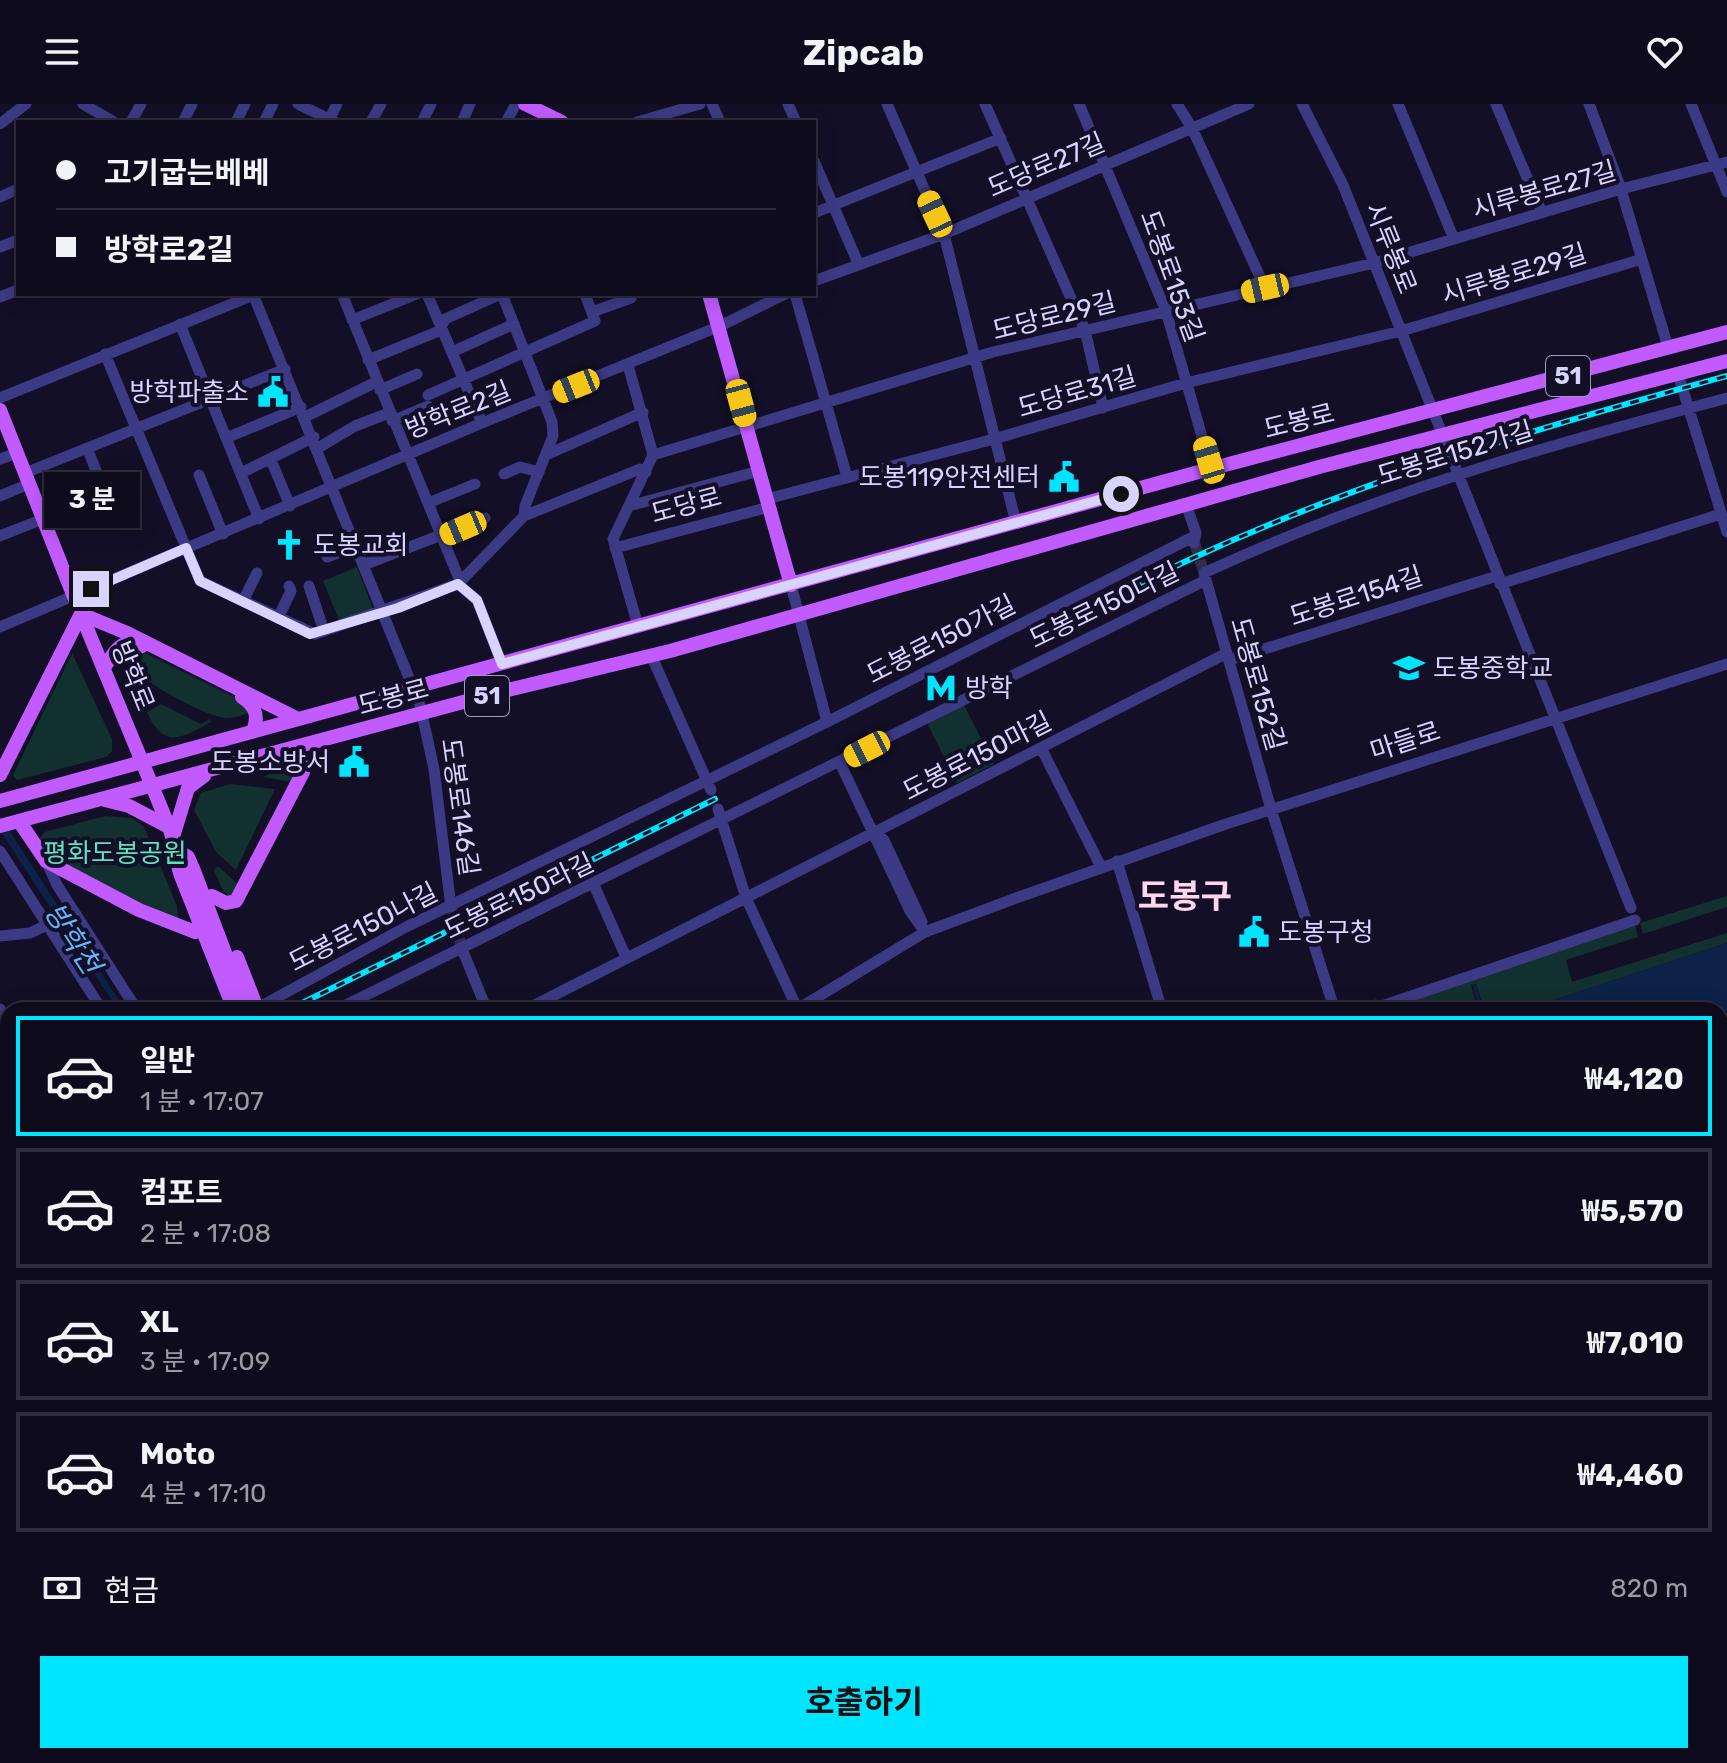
<!DOCTYPE html>
<html lang="ko">
<meta charset="utf-8">
<style>
body{margin:0;font-family:Rubik,"Noto Sans KR",sans-serif;background:#1c1929;color:#f1f3f6;height:100vh;display:flex;flex-direction:column;font-size:30px;white-space:nowrap}
*{box-sizing:border-box;margin:0}
p{font-size:26px;color:#9b9ba3}
.icon{flex:none;width:44px;height:44px;fill:none;stroke:currentColor;stroke-width:2;stroke-linecap:round;stroke-linejoin:round}
.map{position:relative;flex:1;overflow:hidden}
.panel{position:absolute;left:0px;top:898px;width:1728px;height:762px;display:flex;flex-direction:column;background:#0e0b1c;border-radius:24px 24px 0 0;box-shadow:0 4px 20px #0003,0 0 0 2px #2e2b3b}
.panel>*{flex:none}
.hud{position:absolute;left:16px;top:16px;width:800px;height:176px;border-radius:0px;box-shadow:0 4px 20px #0003,0 0 0 2px #2e2b3b;display:grid;align-content:center;height:176px;padding:0 40px;background:#0e0b1c}
.end{position:absolute;width:36px;height:36px;margin:-18px;border:10px solid #d9d4ff;background:#111;box-shadow:0 0 0 4px #111}
.from{border-radius:50%}
.bubble{position:absolute;height:56px;border-radius:0px;background:#0e0b1c;box-shadow:0 4px 20px #0003,0 0 0 2px #2e2b3b;font-size:26px;font-weight:700;line-height:56px;text-align:center}
.car{position:absolute;width:24px;height:48px;margin:-24px -12px;border-radius:10px;box-shadow:0 0 6px 2px #0007;background:linear-gradient(#f5c518 24%,#345 0 40%,#f5c518 0 76%,#345 0 86%,#f5c518 0)}
.hud b{display:flex;align-items:center;gap:28px;height:76px;font-size:30px}
.hud b+b{border-top:2px solid #2e2b3b}
.hud i{width:20px;height:20px;background:#f1f3f6}
ul{padding:14px 0 0;list-style:none}
li{display:flex;align-items:center;gap:24px;height:120px;margin:0 16px 12px;padding:0 24px;border:4px solid #2e2b3b;border-radius:0px}
li div{flex:1}
li b{display:block;font-size:30px}
li em{font-style:normal;font-weight:700}
li.current{border-color:#00e5ff}
li>.icon{width:72px;height:72px;stroke-width:1.5}
.pay{display:flex;align-items:center;gap:20px;height:88px;padding:0 40px;font-size:30px}
.pay p{margin-inline-start:auto}
.action{display:flex;gap:16px;margin-top:auto;padding:16px 40px}
.action a{flex:1;height:92px;border-radius:0px;background:#00e5ff;color:#111;font-size:32px;font-weight:700;line-height:92px;text-align:center}
header{display:flex;justify-content:space-between;align-items:center;height:104px;padding:0 40px;background:#0e0b1c;font-size:36px;font-weight:700}
.map>svg:first-child{display:block}
.green{fill:#12302f}
.water{fill:#0c2248}
.lines{fill:none;stroke-linecap:round;stroke-linejoin:round}
.stream{stroke:#0c2248;stroke-width:3}
.minor-tunnel{stroke:#312d47;stroke-width:11;stroke-dasharray:11 5.5;stroke-linecap:butt}
.highway-tunnel{stroke:#312d47;stroke-width:16;stroke-dasharray:16 8;stroke-linecap:butt}
.minor{stroke:#3d3a85;stroke-width:11}
.major{stroke:#c25bff;stroke-width:14}
.highway{stroke:#ff4fa3;stroke-width:16}
.rail-casing{stroke:#00e5ff;stroke-width:6}
.rail{stroke:#130f26;stroke-width:3;stroke-dasharray:9;stroke-linecap:butt}
.route{stroke:#d9d4ff;stroke-width:10}
.labels{text-anchor:middle;stroke-width:8;stroke-linejoin:round;paint-order:stroke}
.shield{fill:#130f26;stroke:#9e99be;stroke-width:2}
.shield-label{font-size:24px;font-weight:bold;fill:#d9d4ff}
.street-label{font-size:26px;fill:#d9d4ff;stroke:#130f26}
.poi-label{font-size:26px;fill:#d9d4ff;stroke:#130f26;text-anchor:start}
.park-label{font-size:26px;fill:#5fe0c0;stroke:#130f26}
.water-label{font-size:28px;font-style:italic;fill:#62b6ff;stroke:#130f26}
.district-label{font-size:34px;font-weight:bold;fill:#ffd6f0;stroke:#130f26}
</style>
<header><svg class="icon" aria-label="menu" viewBox="0 0 24 24"><path d="M4 6h16M4 12h16M4 18h16"/></svg>Zipcab<svg class="icon" aria-label="heart" viewBox="0 0 24 24"><path d="M12 20l-8-8c-3-5 5-10 8-4 3-6 11-1 8 4z"/></svg></header>
<div class="map">
<svg width="1727" height="1659" viewBox="0 0 1727 1659">
<rect width="100%" height="100%" fill="#130f26"/>
<!-- green -->
<path class="green" d="M357,463L373,505L340,518L323,477Z
M133,543L242,597L249,609C243,611 231,615 224,614C202,610 124,571 123,548Z
M72,549L112,635V647L106,653L17,676L13,671Z
M161,600L201,620L210,615L211,618C181,635 163,645 147,608Z
M964,601L994,660L957,679L927,619Z
M286,663L296,667L291,678L263,673Z
M230,680L275,685L236,766L216,748L194,706L201,689Z
M105,712L132,714L144,723L177,802L178,815L172,817L57,756L38,736L45,728Z
M218,762L239,781L231,793L223,787L214,766Z
M1727,792V803L1643,830L1640,819Z
M1635,821L1638,833L1566,856L1572,878L1727,829V839L1523,906H1484L1476,880L1471,881L1478,906H1346L1376,895L1379,904Z
M1720,1091L1727,1116V1189L1720,1191Z
M463,1652H596L582,1659H449Z
M1016,1652H1166L1171,1659H1021Z"/>
<!-- water -->
<path class="water" d="M0,712L125,906H118L8,739L0,725Z
M1727,839V907L1720,910V906H1523Z
M596,1652H726L713,1659H583Z"/>
<g class="lines">
<!-- stream -->
<path class="stream" d="M1475,883L1481,906"/>
<!-- minor-tunnel -->
<path class="minor-tunnel" d="M1195,440L1203,466
M451,803L462,845"/>
<!-- highway-tunnel -->
<path class="highway-tunnel" d="M1720,971L1727,968
M1720,990L1727,987
M650,1659L681,1652"/>
<!-- minor -->
<path class="minor" d="M83,0L114,18
M298,0L335,18
M712,0L720,18
M788,0L796,18
M887,0L944,130L1016,419
M985,0L1085,226L1103,304
M1079,0L1166,207L1211,364
M1177,0L1192,24L1265,184
M1302,0L1343,81L1631,804
M1398,0L1454,135
M1496,0L1542,109
M1589,0L1621,85L1668,243
M1691,0L1727,88
M131,18L141,0
M183,18L192,0
M236,18L245,0
M264,18L273,0
M328,18L337,0
M371,18L381,0
M422,18L431,0
M462,18L470,0
M506,18L516,0
M637,18L700,0
M0,20L26,0
M814,57L858,159
M0,93L18,85
M814,109L1001,34
M0,143L18,136
M814,177L944,130L1249,0
M253,190L420,601L434,665L451,803
M342,190L460,477
M427,190L482,319
M795,190L847,373
M0,193L18,186
M592,208L631,194
M352,216L417,190
M180,220L259,415
M452,248L514,220
M105,250L200,477L315,530L458,480L524,412L525,402L553,332L552,318L502,190
M368,256L439,227L445,215L501,190
M628,261L653,351L613,435L638,522
M1678,270L1727,428
M380,286L417,270
M428,291L595,217L585,190
M0,294L256,190
M305,313L376,278
M392,317L428,302
M226,334L301,303
M318,344L355,322L389,309
M546,351L643,308
M653,351L993,248L1374,159L1621,85L1727,58
M0,355L17,349
M271,356L290,402
M25,369L285,265
M241,369L314,333
M504,370L520,363L539,368
M199,371L223,430
M0,392L29,380
M767,395L994,335L1186,279L1401,227L1639,156
M428,399L475,380
M629,402L759,367
M1187,403L1196,429L1194,439
M42,411L104,386L87,344
M524,412L640,365L646,368
M0,432L43,415
M442,433L485,414
M615,444L769,403
M327,453L358,441
M366,460L441,431
M1204,469C1372,391 1548,341 1727,294
M1204,469L1271,705L1334,904L1329,906
M458,480L477,496L502,560
M1500,480L1721,410
M791,481L827,618
M309,482L324,527
M243,497L257,469
M278,514L291,487L289,482
M0,523L482,319L720,222L785,190
M651,551L711,686
M1229,556L1497,472
M1041,644L1101,763
M840,659L910,807L925,828
M718,705L746,794L798,906
M875,728L884,736L922,818
M0,747L102,906
M46,757L57,781L137,906
M1117,757L1162,906
M593,779L626,853
M0,832L30,829L47,821
M462,845L487,906
M0,905L8,920
M254,906L406,823L827,618L1193,433
M336,906L1206,476
M525,906L1227,549
M796,906L925,828L1019,793L1226,720L1727,560
M1370,906L1635,816
M0,1034L8,1030
M1720,1039L1727,1062
M0,1077L8,1073
M0,1319L8,1321
M0,1335H8
M186,1652V1659
M248,1652V1659
M289,1652L290,1659
M1326,1652L1330,1659
M429,1659L442,1652
M463,1659L477,1652"/>
<!-- major -->
<path class="major" d="M525,0L562,18
M709,190L791,481
M0,306L74,493
M81,510L169,723C176,740 175,755 181,772L233,903
M81,510L127,529L298,615
M104,564C114,548 121,533 142,542
M242,593C256,602 259,612 253,627
M0,671L81,510
M101,695L129,702L169,723
M0,697L1195,369L1727,228
M19,717L46,757L139,806L195,828
M0,722L508,586L670,547L1319,363L1727,257
M173,733L188,684L204,672
M178,747L188,753L194,767L244,899
M212,792L226,799L236,797L303,668L300,652L287,647
M237,853L257,904
M416,1652L417,1659
M118,1659L119,1652"/>
<!-- highway -->
<path class="highway" d="M862,1659L870,1652
M884,1659L892,1652"/>
<defs>
<path id="rail" d="M1109,495C1312,390 1508,332 1727,272
M288,906L715,695
M0,1051L8,1047"/>
</defs>
<!-- rail casing -->
<use href="#rail" class="rail-casing"/>
<!-- rail -->
<use href="#rail" class="rail"/>
</g>
<g class="lines">
<!-- route -->
<path class="route" d="M91,485L186,444L200,477L310,530L398,504L458,480L477,496L502,560L1121,390"/>
</g>
<!-- icons -->
<defs>
<symbol id="civic-bare" viewBox="-9 -9 18 18"><path d="M-.6-6.5H3V-4.5H.6V-3L4-1V1h2V6H-6V1h2V-1L-.6-3ZM-1.2 2.5V6h2.4V2.5Z" fill="#00e5ff" stroke="#130f26" stroke-width="2.5" paint-order="stroke"/></symbol>
<symbol id="church-bare" viewBox="-9 -9 18 18"><path d="M-1.2-6h2.4v3.5h3.3v2.4h-3.3V6h-2.4V-.1h-3.3v-2.4h3.3Z" fill="#00e5ff" stroke="#130f26" stroke-width="2.5" paint-order="stroke"/></symbol>
<symbol id="school-bare" viewBox="-9 -9 18 18"><path d="M0-5L7-2L0 1L-7-2ZM-4 1L0 2.5L4 1V4Q0 6-4 4Z" fill="#00e5ff" stroke="#130f26" stroke-width="2.5" paint-order="stroke"/></symbol>
<symbol id="metro-bare" viewBox="-9 -9 18 18"><path d="M-5.5 5V-5H-3L0 0L3-5H5.5V5H3V-.5L0 4L-3-.5V5Z" fill="#00e5ff" stroke="#130f26" stroke-width="2.5" paint-order="stroke"/></symbol>
</defs>
<g fill-rule="evenodd">
<use href="#civic-bare" x="251" y="266" width="44" height="44"/>
<use href="#civic-bare" x="1042" y="351" width="44" height="44"/>
<use href="#church-bare" x="267" y="419" width="44" height="44"/>
<use href="#school-bare" x="1387" y="542" width="44" height="44"/>
<use href="#metro-bare" x="919" y="562" width="44" height="44"/>
<use href="#civic-bare" x="332" y="636" width="44" height="44"/>
<use href="#civic-bare" x="1232" y="806" width="44" height="44"/>
</g>
<g class="labels">
<!-- shield labels -->
<g class="shield">
<rect x="1546" y="252" width="44" height="40" rx="6"/>
<rect x="465" y="572" width="44" height="40" rx="6"/>
</g>
<g class="shield-label">
<text x="1568" y="280">51</text>
<text x="487" y="600">51</text>
</g>
<!-- street labels -->
<g class="street-label">
<text transform="translate(1046 61) rotate(-23)" y="9">도당로27길</text>
<text transform="translate(1544 86) rotate(-16)" y="9">시루봉로27길</text>
<text transform="translate(1391 144) rotate(68)" y="9">시루봉로</text>
<text transform="translate(1514 170) rotate(-17)" y="9">시루봉로29길</text>
<text transform="translate(1172 172) rotate(70)" y="9">도봉로153길</text>
<text transform="translate(1054 212) rotate(-14)" y="9">도당로29길</text>
<text transform="translate(1077 288) rotate(-16)" y="9">도당로31길</text>
<text transform="translate(458 306) rotate(-22)" y="9">방학로2길</text>
<text transform="translate(1299 317) rotate(-14)" y="9">도봉로</text>
<text transform="translate(1455 349) rotate(-17)" y="9">도봉로152가길</text>
<text transform="translate(686 401) rotate(-15)" y="9">도당로</text>
<text transform="translate(1356 492) rotate(-18)" y="9">도봉로154길</text>
<text transform="translate(1104 501) rotate(-26)" y="9">도봉로150다길</text>
<text transform="translate(941 535) rotate(-27)" y="9">도봉로150가길</text>
<text transform="translate(133 572) rotate(68)" y="9">방학로</text>
<text transform="translate(1258 580) rotate(74)" y="9">도봉로152길</text>
<text transform="translate(393 593) rotate(-15)" y="9">도봉로</text>
<text transform="translate(1405 637) rotate(-18)" y="9">마들로</text>
<text transform="translate(977 652) rotate(-27)" y="9">도봉로150마길</text>
<text transform="translate(460 703) rotate(82)" y="9">도봉로146길</text>
<text transform="translate(519 792) rotate(-26)" y="9">도봉로150라길</text>
<text transform="translate(363 823) rotate(-27)" y="9">도봉로150나길</text>
</g>
<!-- poi labels -->
<g class="poi-label">
<text x="249" y="297" text-anchor="end">방학파출소</text>
<text x="1040" y="382" text-anchor="end">도봉119안전센터</text>
<text x="313" y="450">도봉교회</text>
<text x="1433" y="573">도봉중학교</text>
<text x="965" y="593">방학</text>
<text x="330" y="667" text-anchor="end">도봉소방서</text>
<text x="1278" y="837">도봉구청</text>
</g>
<!-- park labels -->
<g class="park-label">
<text x="115" y="758">평화도봉공원</text>
</g>
<!-- water labels -->
<g class="water-label">
<text transform="translate(73 834) rotate(57)" y="10">방학천</text>
</g>
<!-- district labels -->
<g class="district-label">
<text x="1185" y="804">도봉구</text>
</g>
</g>
</svg>
<i class="end from" style="left:1121px;top:390px"></i>
<i class="end" style="left:91px;top:485px"></i>
<div class="bubble" style="left:44px;top:368px;width:96px">3 분</div>
<i class="car" style="left:935px;top:110px;rotate:335deg"></i>
<i class="car" style="left:1265px;top:184px;rotate:257deg"></i>
<i class="car" style="left:576px;top:282px;rotate:248deg"></i>
<i class="car" style="left:741px;top:299px;rotate:165deg"></i>
<i class="car" style="left:1209px;top:356px;rotate:343deg"></i>
<i class="car" style="left:463px;top:424px;rotate:247deg"></i>
<i class="car" style="left:867px;top:645px;rotate:243deg"></i>
<div class="hud">
<b><i class="from"></i>고기굽는베베</b>
<b><i></i>방학로2길</b>
</div>
<section class="panel">
<ul>
<li class="current"><svg class="icon" aria-label="car" viewBox="0 0 24 24"><path d="M5 17H2v-5l4-1 3-4h7l3 4 3 1v5h-3M9 17h6M6 11h13"/><circle cx="7" cy="17" r="2"/><circle cx="17" cy="17" r="2"/></svg><div><b>일반</b><p>1 분 · 17:07</p></div><em>₩4,120</em></li>
<li><svg class="icon" aria-label="car" viewBox="0 0 24 24"><path d="M5 17H2v-5l4-1 3-4h7l3 4 3 1v5h-3M9 17h6M6 11h13"/><circle cx="7" cy="17" r="2"/><circle cx="17" cy="17" r="2"/></svg><div><b>컴포트</b><p>2 분 · 17:08</p></div><em>₩5,570</em></li>
<li><svg class="icon" aria-label="car" viewBox="0 0 24 24"><path d="M5 17H2v-5l4-1 3-4h7l3 4 3 1v5h-3M9 17h6M6 11h13"/><circle cx="7" cy="17" r="2"/><circle cx="17" cy="17" r="2"/></svg><div><b>XL</b><p>3 분 · 17:09</p></div><em>₩7,010</em></li>
<li><svg class="icon" aria-label="car" viewBox="0 0 24 24"><path d="M5 17H2v-5l4-1 3-4h7l3 4 3 1v5h-3M9 17h6M6 11h13"/><circle cx="7" cy="17" r="2"/><circle cx="17" cy="17" r="2"/></svg><div><b>Moto</b><p>4 분 · 17:10</p></div><em>₩4,460</em></li>
</ul>
<div class="pay"><svg class="icon" aria-label="cash" viewBox="0 0 24 24"><path d="M3 7h18v10H3z"/><circle cx="12" cy="12" r="2"/></svg>현금<p>820 m</p></div>
<div class="action"><a>호출하기</a></div>
</section>
</div>
